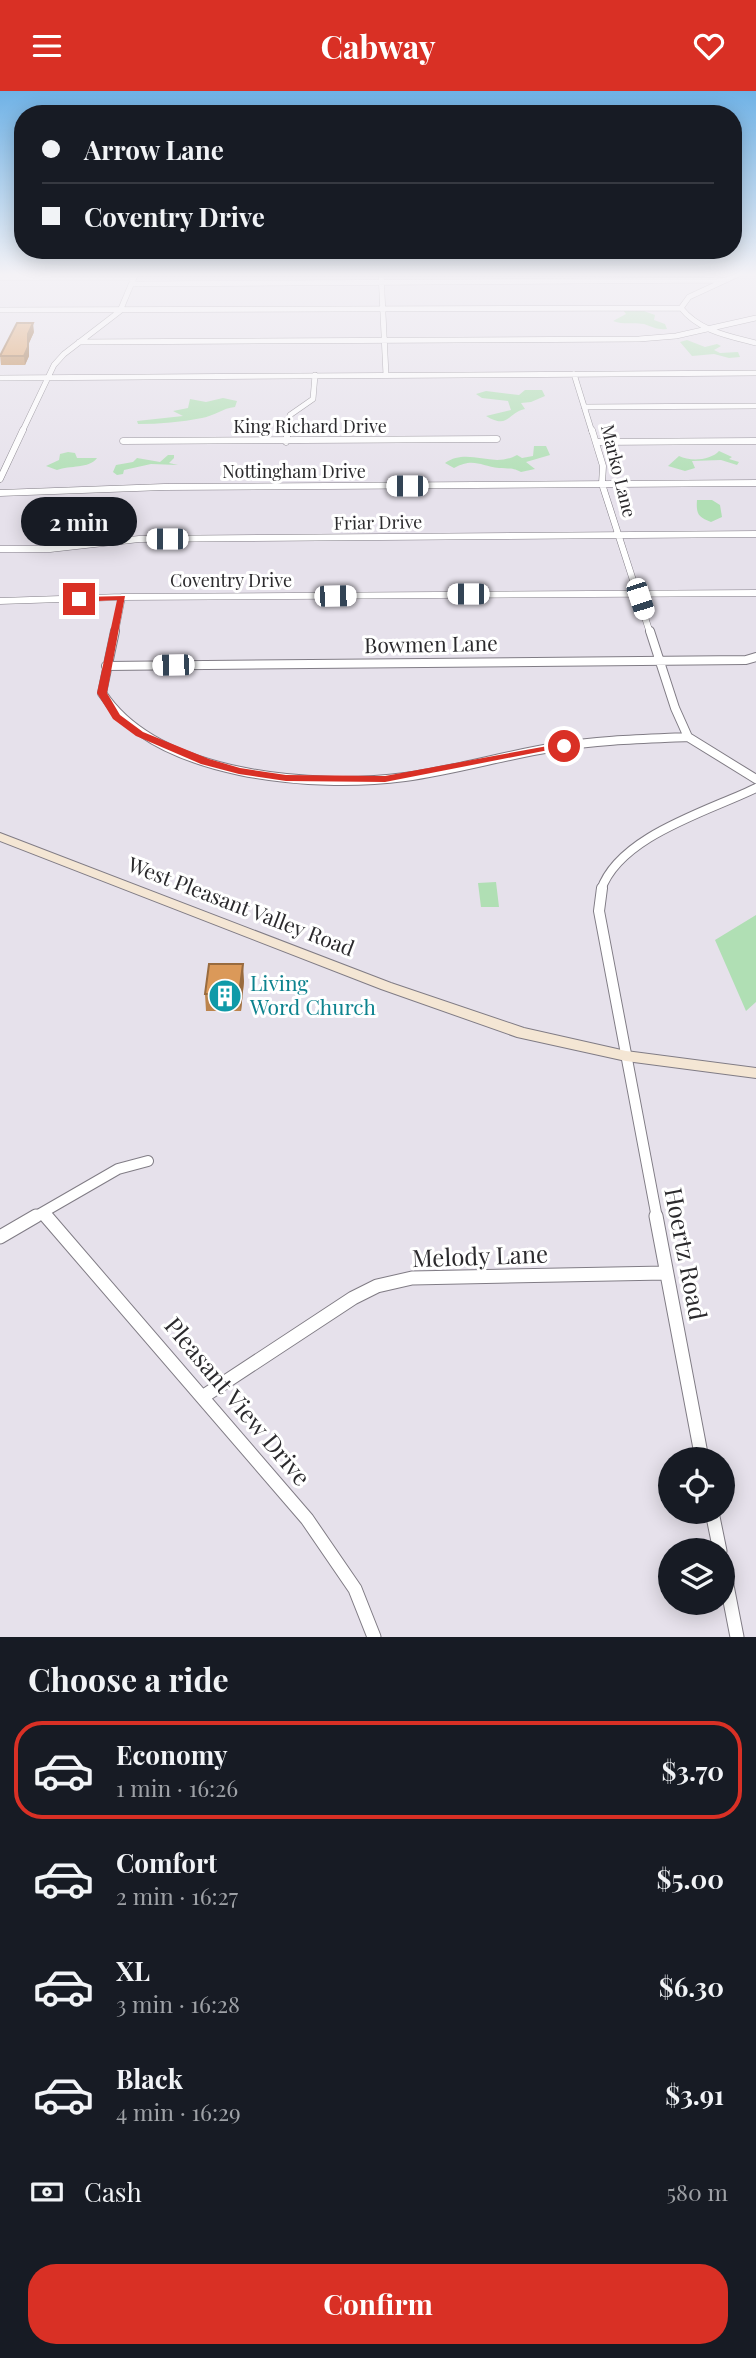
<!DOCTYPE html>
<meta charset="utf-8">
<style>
body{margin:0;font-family:"Playfair Display",serif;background:#242831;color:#f1f3f6;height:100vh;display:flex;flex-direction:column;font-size:26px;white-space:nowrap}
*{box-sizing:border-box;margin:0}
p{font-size:23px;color:#9ea1a6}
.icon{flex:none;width:38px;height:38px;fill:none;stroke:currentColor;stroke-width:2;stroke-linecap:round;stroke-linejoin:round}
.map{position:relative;height:1546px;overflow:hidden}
.drawer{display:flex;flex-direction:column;background:#171b24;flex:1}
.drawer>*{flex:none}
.banner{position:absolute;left:14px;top:14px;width:728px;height:154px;border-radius:28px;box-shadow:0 4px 18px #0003;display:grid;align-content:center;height:154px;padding:0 28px;background:#171b24}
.tools{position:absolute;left:658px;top:1356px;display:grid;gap:14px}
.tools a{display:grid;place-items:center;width:77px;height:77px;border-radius:50%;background:#171b24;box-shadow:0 4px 18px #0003;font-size:35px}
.end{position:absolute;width:32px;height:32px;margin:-16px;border:9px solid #d93025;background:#fff;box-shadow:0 0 0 4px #fff}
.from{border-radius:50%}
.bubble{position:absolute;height:49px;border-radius:24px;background:#171b24;box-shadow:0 4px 18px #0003;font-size:23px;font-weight:700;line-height:49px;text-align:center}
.car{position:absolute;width:21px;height:42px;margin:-21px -10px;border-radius:9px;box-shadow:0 0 5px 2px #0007;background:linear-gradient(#fff 24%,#345 0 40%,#fff 0 76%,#345 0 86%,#fff 0)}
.banner b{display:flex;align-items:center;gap:24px;height:66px;font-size:26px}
.banner b+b{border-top:2px solid #363941}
.banner i{width:18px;height:18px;background:#f1f3f6}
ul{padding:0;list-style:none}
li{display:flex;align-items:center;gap:21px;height:98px;margin:0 14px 10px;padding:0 14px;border:4px solid transparent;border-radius:28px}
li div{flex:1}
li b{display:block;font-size:26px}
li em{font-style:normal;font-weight:700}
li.on{border-color:#d93025}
li>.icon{width:63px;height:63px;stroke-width:1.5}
h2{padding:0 28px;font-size:32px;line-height:84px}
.pay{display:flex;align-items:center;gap:18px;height:77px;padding:0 28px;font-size:26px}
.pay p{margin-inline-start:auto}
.button{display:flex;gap:14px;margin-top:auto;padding:14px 28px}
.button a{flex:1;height:80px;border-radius:28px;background:#d93025;color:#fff;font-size:28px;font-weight:700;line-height:80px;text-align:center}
header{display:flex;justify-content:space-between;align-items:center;height:91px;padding:0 28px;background:#d93025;color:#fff;font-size:32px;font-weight:700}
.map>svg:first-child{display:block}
.green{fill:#b0dfb4}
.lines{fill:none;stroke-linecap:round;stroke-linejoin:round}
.minor-far4-casing{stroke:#807c85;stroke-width:6}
.minor-far3-casing{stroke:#807c85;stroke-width:7}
.minor-far2-casing{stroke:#807c85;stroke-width:10}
.minor-far1-casing{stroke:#807c85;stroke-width:12}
.minor-casing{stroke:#807c85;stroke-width:15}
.secondary-casing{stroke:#807c85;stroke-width:2}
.minor-far4{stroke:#fff;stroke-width:5}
.minor-far3{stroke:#fff;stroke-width:6}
.minor-far2{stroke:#fff;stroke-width:8}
.minor-far1{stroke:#fff;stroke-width:10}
.minor{stroke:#fff;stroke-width:13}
.secondary{fill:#f4e6d4;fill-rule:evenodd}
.wall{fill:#bc844d}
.shaded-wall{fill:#996b3e}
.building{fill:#db9959;stroke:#996b3e;stroke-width:2}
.route{fill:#d93025}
.labels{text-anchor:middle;stroke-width:6;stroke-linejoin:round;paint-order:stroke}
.far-street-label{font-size:18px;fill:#2b2a2d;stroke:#fff}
.street-label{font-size:21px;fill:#2b2a2d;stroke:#fff}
.culture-label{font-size:21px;fill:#0d838f;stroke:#fff;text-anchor:start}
.near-street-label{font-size:24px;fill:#2b2a2d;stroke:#fff}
</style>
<header><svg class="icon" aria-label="menu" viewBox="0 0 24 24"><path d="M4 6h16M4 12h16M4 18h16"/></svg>Cabway<svg class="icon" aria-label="heart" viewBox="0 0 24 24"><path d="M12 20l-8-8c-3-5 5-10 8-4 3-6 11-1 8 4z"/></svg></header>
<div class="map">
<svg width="756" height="1546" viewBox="0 0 756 1546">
<rect width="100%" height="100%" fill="#e6e1eb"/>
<!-- green -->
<path class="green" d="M623,219H641L655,224L654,229L665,233L667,238C657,239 653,236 644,233C633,231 624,234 613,230L626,223Z
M687,249L705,256L717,253L721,255L714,259L720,262L738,261L740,266L729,267L714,263L692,265L680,251Z
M525,299H542L545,305L531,311L521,312L525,318C508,321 509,339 486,325L511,319L508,310L482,307L476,303L486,300L519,304Z
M223,307L237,310L235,316C223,317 214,325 202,327C181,331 160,333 138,333L137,330L183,325L173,320L188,317L190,308L206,311Z
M534,355H546L550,364L526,371L535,378L521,381C512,376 509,378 499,377C481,375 473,366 454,377L445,372C469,356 492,378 517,364L522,367L533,365Z
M719,360L732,366L729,368L739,371L737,374L721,369L692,370L695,377L685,380L668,375L679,365C691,371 711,369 719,360Z
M68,361L75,362L77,367H97C89,378 70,374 57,379L46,375L59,369L60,363Z
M168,364H174V367L169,372L178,374L151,373L124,379L123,383L117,384L113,381L116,374L133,371L137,367L160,371Z
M697,409H712L720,414L722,426L711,431C698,426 696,423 697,409Z
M496,791L499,816H481L478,792Z
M756,824V911L746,920L715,849Z"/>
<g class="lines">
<defs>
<path id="minor-far4" d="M381,182L386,284
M741,182L689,206L681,217C699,240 729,245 756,252
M0,187H134
M132,193L725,189
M0,219L681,217
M79,251L639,248L676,245L756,227
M574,283L592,341
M0,287L756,282
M584,316L756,315
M22,341L54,274L64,263L120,220L136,182
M288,341L290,324L313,308L315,284"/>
<path id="minor-far3" d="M592,339L603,375L602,393L650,542
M123,350L497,348
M286,351L288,339
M596,351L756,350
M0,388L23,339
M0,402L164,396L756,392
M0,458H50L139,448L756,443
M0,510L122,506L756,502
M115,542L122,506"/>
<path id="minor-far2" d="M115,540L102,602C157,686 314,698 405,686C456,679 505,664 556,656C600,649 644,648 688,646
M650,540L675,617L688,646L756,688
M106,575L746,569L756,566
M601,799C619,745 709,720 756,697"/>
<path id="minor-far1" d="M602,797L599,820L657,1127
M43,1122L48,1127
M33,1127L118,1078L148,1070"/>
<path id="minor" d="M46,1125L307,1428L355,1498L374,1546
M656,1125L702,1368
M0,1146L36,1125
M204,1305L353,1207L377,1195L412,1187L665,1182
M712,1421L720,1460
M723,1474L737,1546"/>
<path id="secondary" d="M0,742L391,892L524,937L626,960L756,977V987L626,970L517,946L381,898L0,750Z"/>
</defs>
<!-- minor-far4 casing -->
<use href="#minor-far4" class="minor-far4-casing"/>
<!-- minor-far3 casing -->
<use href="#minor-far3" class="minor-far3-casing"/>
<!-- minor-far2 casing -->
<use href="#minor-far2" class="minor-far2-casing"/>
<!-- minor-far1 casing -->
<use href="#minor-far1" class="minor-far1-casing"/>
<!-- minor casing -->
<use href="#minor" class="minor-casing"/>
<!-- secondary casing -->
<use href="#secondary" class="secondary-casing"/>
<!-- minor-far4 -->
<use href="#minor-far4" class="minor-far4"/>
<!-- minor-far3 -->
<use href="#minor-far3" class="minor-far3"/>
<!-- minor-far2 -->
<use href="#minor-far2" class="minor-far2"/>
<!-- minor-far1 -->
<use href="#minor-far1" class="minor-far1"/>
<!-- minor -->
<use href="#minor" class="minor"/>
<!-- secondary -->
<use href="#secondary" class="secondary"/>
</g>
<!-- wall -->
<path class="wall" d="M34,241L29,252V265L25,274H1L0,264Z
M244,890L241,920H206L205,903Z"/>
<!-- shaded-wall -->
<path class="shaded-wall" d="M33,232L34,241L29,252V265L25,274L24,265L28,243Z
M243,873L244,890L241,920L239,903Z"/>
<!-- building -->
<path class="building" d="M17,232H33L28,243V256L24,265H0Z
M209,873H243L239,903H205Z"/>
<!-- sky -->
<linearGradient id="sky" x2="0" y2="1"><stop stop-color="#6fb2e6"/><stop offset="0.46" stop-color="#f4f2f6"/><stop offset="1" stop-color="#f4f2f6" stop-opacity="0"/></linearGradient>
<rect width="756" height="399" fill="url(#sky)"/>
<!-- route -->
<path class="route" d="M125,505L107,602L120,624L143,641L209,668L240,677L286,684L385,685L564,652L569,655L385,691L286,690L239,683L201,673L136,645L113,628L97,602L117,509L79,511L75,508L79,506Z"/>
<!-- icons -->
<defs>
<symbol id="building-disc" viewBox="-11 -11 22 22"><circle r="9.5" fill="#0f9aa8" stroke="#fff"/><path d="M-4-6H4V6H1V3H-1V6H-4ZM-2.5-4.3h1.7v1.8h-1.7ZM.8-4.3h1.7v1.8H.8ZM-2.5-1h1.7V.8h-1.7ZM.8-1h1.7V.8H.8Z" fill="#fff"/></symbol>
</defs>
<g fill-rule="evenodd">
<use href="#building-disc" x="206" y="886" width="38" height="38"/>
</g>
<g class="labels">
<!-- far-street labels -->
<g class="far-street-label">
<text x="310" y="342">King Richard Drive</text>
<text transform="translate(618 380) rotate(76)" y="6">Marko Lane</text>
<text x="294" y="387">Nottingham Drive</text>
<text transform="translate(378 432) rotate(-1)" y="6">Friar Drive</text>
<text x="231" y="496">Coventry Drive</text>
</g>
<!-- street labels -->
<g class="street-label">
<text transform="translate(431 554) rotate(-1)" y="7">Bowmen Lane</text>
<text transform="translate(241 816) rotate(21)" y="7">West Pleasant Valley Road</text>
</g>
<!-- culture labels -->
<g class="culture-label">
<text x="250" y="900">Living<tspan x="250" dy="24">Word Church</tspan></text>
</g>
<!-- near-street labels -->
<g class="near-street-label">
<text transform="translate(685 1163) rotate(79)" y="8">Hoertz Road</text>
<text transform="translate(480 1166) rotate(-2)" y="8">Melody Lane</text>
<text transform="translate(237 1311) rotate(50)" y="8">Pleasant View Drive</text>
</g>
</g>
</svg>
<div class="tools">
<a><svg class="icon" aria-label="locate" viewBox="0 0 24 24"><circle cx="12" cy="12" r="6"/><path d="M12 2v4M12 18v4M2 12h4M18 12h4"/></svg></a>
<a><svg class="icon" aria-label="layers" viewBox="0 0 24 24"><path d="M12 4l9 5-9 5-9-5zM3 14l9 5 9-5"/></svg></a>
</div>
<i class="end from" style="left:564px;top:655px"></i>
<i class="end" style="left:79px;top:508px"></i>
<div class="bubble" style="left:21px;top:406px;width:116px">2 min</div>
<i class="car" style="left:407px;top:395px;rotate:270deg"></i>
<i class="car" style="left:167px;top:448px;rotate:270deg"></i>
<i class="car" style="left:468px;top:503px;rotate:270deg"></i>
<i class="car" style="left:335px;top:505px;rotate:89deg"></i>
<i class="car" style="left:640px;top:508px;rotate:162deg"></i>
<i class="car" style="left:173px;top:574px;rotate:269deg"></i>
<div class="banner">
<b><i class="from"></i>Arrow Lane</b>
<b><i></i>Coventry Drive</b>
</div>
</div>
<section class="drawer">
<h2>Choose a ride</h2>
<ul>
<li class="on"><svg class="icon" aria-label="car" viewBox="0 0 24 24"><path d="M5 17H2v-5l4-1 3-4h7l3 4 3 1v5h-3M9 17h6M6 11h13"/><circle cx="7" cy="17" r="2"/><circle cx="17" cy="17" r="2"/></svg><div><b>Economy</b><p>1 min · 16:26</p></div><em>$3.70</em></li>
<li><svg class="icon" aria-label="car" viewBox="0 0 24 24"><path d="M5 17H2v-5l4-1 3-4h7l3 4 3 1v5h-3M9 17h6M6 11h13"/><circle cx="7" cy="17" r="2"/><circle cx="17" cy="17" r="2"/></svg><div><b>Comfort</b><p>2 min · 16:27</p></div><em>$5.00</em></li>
<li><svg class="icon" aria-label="car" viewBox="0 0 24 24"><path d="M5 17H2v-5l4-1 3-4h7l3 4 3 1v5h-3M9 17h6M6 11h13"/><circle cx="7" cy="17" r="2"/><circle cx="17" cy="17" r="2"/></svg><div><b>XL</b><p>3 min · 16:28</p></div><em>$6.30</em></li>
<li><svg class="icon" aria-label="car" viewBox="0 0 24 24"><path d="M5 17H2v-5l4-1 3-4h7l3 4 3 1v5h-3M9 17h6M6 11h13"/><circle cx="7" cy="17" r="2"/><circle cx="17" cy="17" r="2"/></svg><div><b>Black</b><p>4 min · 16:29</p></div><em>$3.91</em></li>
</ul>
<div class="pay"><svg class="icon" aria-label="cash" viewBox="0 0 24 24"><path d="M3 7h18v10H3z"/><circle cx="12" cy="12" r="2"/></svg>Cash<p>580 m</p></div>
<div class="button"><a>Confirm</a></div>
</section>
